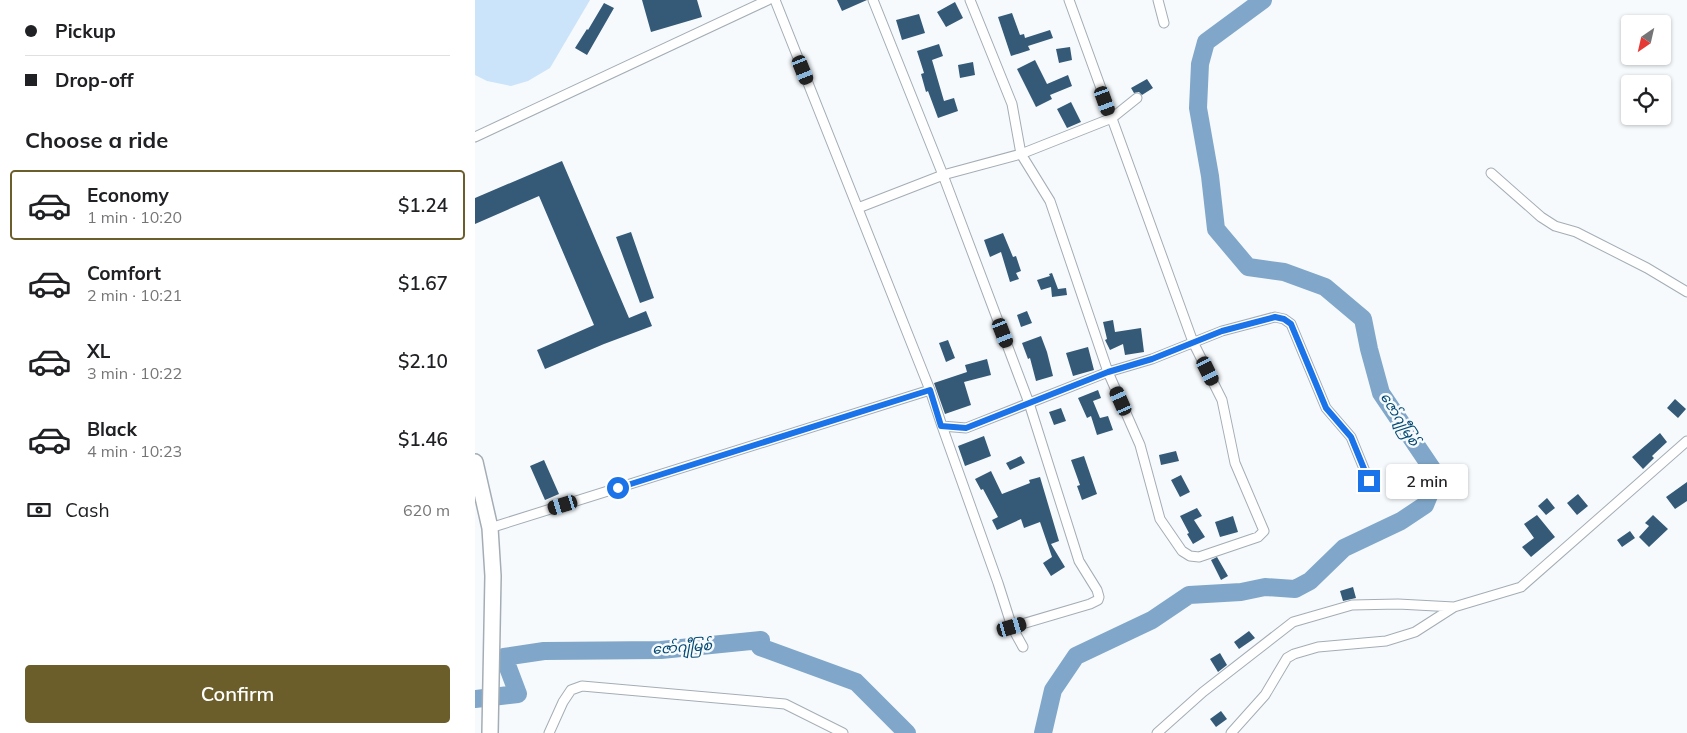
<!DOCTYPE html>
<meta charset="utf-8">
<style>
body{margin:0;font-family:Mulish,"Noto Sans Myanmar",sans-serif;background:#f2f2f2;color:#202124;height:100vh;display:flex;flex-direction:column;font-size:19px;white-space:nowrap}
*{box-sizing:border-box;margin:0}
p{font-size:16px;color:#757577}
.icon{flex:none;width:28px;height:28px;fill:none;stroke:currentColor;stroke-width:2;stroke-linecap:round;stroke-linejoin:round}
.map{position:relative;flex:1;overflow:hidden}
.panel{display:flex;flex-direction:column;background:#fff;width:475px}
.panel>*{flex:none}
.banner{display:grid;align-content:center;height:110px;padding:0 25px;background:#fff}
.needle{width:32px;rotate:214deg}
.tools{position:absolute;left:1146px;top:15px;display:grid;gap:10px}
.tools a{display:grid;place-items:center;width:50px;height:50px;border-radius:5px;background:#fff;box-shadow:0 1px 4px #0004;font-size:25px}
.end{position:absolute;width:22px;height:22px;margin:-11px;border:6px solid #1a73e8;background:#fff;box-shadow:0 0 0 2px #fff}
.from{border-radius:50%}
.bubble{position:absolute;height:35px;border-radius:5px;background:#fff;box-shadow:0 1px 4px #0004;font-size:16px;font-weight:600;line-height:35px;text-align:center}
.car{position:absolute;width:15px;height:30px;margin:-15px -8px;border-radius:6px;box-shadow:0 0 4px 1px #0007;background:linear-gradient(#222 24%,#8ab4d8 0 40%,#222 0 76%,#8ab4d8 0 86%,#222 0)}
.banner b{display:flex;align-items:center;gap:18px;height:48px;font-size:19px}
.banner b+b{border-top:1px solid #e0e0e0}
.banner i{width:12px;height:12px;background:#202124}
ul{padding:0;list-style:none}
li{display:flex;align-items:center;gap:15px;height:70px;margin:0 10px 8px;padding:0 15px;border:2px solid transparent;border-radius:5px}
li div{flex:1}
li b{display:block;font-size:19px}
li em{font-style:normal;font-weight:600}
li.on{border-color:#6b5e2b}
li>.icon{width:45px;height:45px;stroke-width:1.5}
h2{padding:0 25px;font-size:22px;line-height:60px}
.pay{display:flex;align-items:center;gap:12px;height:55px;padding:0 25px;font-size:19px}
.pay p{margin-inline-start:auto}
.primary-button{display:flex;gap:10px;margin-top:auto;padding:10px 25px}
.primary-button a{flex:1;height:58px;border-radius:5px;background:#6b5e2b;color:#fff;font-size:20px;font-weight:600;line-height:58px;text-align:center}
main{display:flex;flex:1;min-height:0}
.map>svg:first-child{display:block}
.green{fill:#cbe4f9}
.lines{fill:none;stroke-linecap:round;stroke-linejoin:round}
.river{stroke:#80a7c9;stroke-width:18}
.building{fill:#355a78}
.minor-casing{stroke:#a4adb5;stroke-width:11}
.trunk-casing{stroke:#a4adb5;stroke-width:18}
.minor{stroke:#fff;stroke-width:9}
.trunk{stroke:#fff;stroke-width:15}
.route{stroke:#1a73e8;stroke-width:6}
.labels{text-anchor:middle;stroke-width:5;stroke-linejoin:round;paint-order:stroke}
.water-label{font-size:14px;font-style:italic;fill:#024873;stroke:#f6fafd}
</style>
<main>
<section class="panel">
<div class="banner">
<b><i class="from"></i>Pickup</b>
<b><i></i>Drop-off</b>
</div>
<h2>Choose a ride</h2>
<ul>
<li class="on"><svg class="icon" aria-label="car" viewBox="0 0 24 24"><path d="M5 17H2v-5l4-1 3-4h7l3 4 3 1v5h-3M9 17h6M6 11h13"/><circle cx="7" cy="17" r="2"/><circle cx="17" cy="17" r="2"/></svg><div><b>Economy</b><p>1 min · 10:20</p></div><em>$1.24</em></li>
<li><svg class="icon" aria-label="car" viewBox="0 0 24 24"><path d="M5 17H2v-5l4-1 3-4h7l3 4 3 1v5h-3M9 17h6M6 11h13"/><circle cx="7" cy="17" r="2"/><circle cx="17" cy="17" r="2"/></svg><div><b>Comfort</b><p>2 min · 10:21</p></div><em>$1.67</em></li>
<li><svg class="icon" aria-label="car" viewBox="0 0 24 24"><path d="M5 17H2v-5l4-1 3-4h7l3 4 3 1v5h-3M9 17h6M6 11h13"/><circle cx="7" cy="17" r="2"/><circle cx="17" cy="17" r="2"/></svg><div><b>XL</b><p>3 min · 10:22</p></div><em>$2.10</em></li>
<li><svg class="icon" aria-label="car" viewBox="0 0 24 24"><path d="M5 17H2v-5l4-1 3-4h7l3 4 3 1v5h-3M9 17h6M6 11h13"/><circle cx="7" cy="17" r="2"/><circle cx="17" cy="17" r="2"/></svg><div><b>Black</b><p>4 min · 10:23</p></div><em>$1.46</em></li>
</ul>
<div class="pay"><svg class="icon" aria-label="cash" viewBox="0 0 24 24"><path d="M3 7h18v10H3z"/><circle cx="12" cy="12" r="2"/></svg>Cash<p>620 m</p></div>
<div class="primary-button"><a>Confirm</a></div>
</section>
<div class="map">
<svg width="1212" height="733" viewBox="0 0 1212 733">
<rect width="100%" height="100%" fill="#f6fafd"/>
<!-- green -->
<path class="green" d="M0,0H115L75,68L53,81L36,86L12,81L0,75Z"/>
<g class="lines">
<!-- river -->
<path class="river" d="M0,699L43,694L29,657L69,651L186,650L286,640L285,647L381,682L432,733
M568,733L578,690L601,656L677,620L714,595L766,592L790,587L820,589L835,581L869,548L926,521L950,505L962,476L906,393L894,349L888,319L850,287L809,272L773,267L741,229L735,176L723,108L725,64L731,42L788,0"/>
</g>
<!-- building -->
<path class="building" d="M167,0H222L227,17L176,32Z
M362,0H392L367,11Z
M480,2L488,18L471,27L462,12Z
M129,3L139,8L112,55L100,48L112,29L113,30Z
M537,13L545,35L549,34L550,38L575,30L578,38L553,46L555,50L536,56L523,17Z
M444,14L450,33L427,40L421,20Z
M464,44L468,56L457,60L469,101L479,98L483,111L463,118L453,91L451,92L446,74L449,73L442,51Z
M595,47L597,60L584,63L581,49Z
M560,60L572,84L593,75L597,86L575,95L577,99L561,107L542,69Z
M498,62L500,75L485,78L483,65Z
M672,79L678,88L667,95L664,92L659,93L656,88Z
M596,102L606,122L592,128L582,109Z
M87,161L154,318L171,311L177,326L129,344L70,369L62,350L119,325L64,196L0,224V198Z
M156,232L179,298L165,303L141,237Z
M528,233L538,257L541,256L546,271L541,273L544,279L535,282L526,252L515,257L509,240Z
M577,273L583,289L591,288L592,295L577,297L576,287L566,290L562,280L575,276L574,274Z
M552,311L557,323L546,327L542,315Z
M638,320L640,332L666,328L669,352L650,355L648,344L635,350L630,340L632,339L628,322Z
M566,336L572,352L578,376L561,381L555,358L553,359L547,343Z
M473,340L480,358L471,362L464,343Z
M613,347L619,370L598,376L591,353Z
M512,359L516,375L489,382L496,405L470,414L459,383L492,372L490,365Z
M623,390L626,398L618,401L625,418L633,416L638,430L622,435L616,416L612,418L603,398Z
M1200,399L1211,409L1203,418L1192,408Z
M586,408L591,421L579,425L574,412Z
M1185,433L1192,442L1177,456L1179,458L1168,469L1157,457Z
M509,436L516,456L490,466L483,446Z
M701,451L704,461L686,465L684,455Z
M546,456L550,463L535,470L531,463Z
M609,456L622,494L607,500L602,486L605,485L596,460Z
M69,460L84,494L70,500L55,466Z
M516,471L527,494L555,483L554,480L565,477L584,541L576,544L590,567L576,576L568,563L577,557L565,522L549,528L546,519L522,530L517,520L523,517L508,489L506,490L500,479Z
M706,475L715,492L705,497L696,480Z
M1212,482V501L1200,509L1191,497Z
M1103,494L1113,506L1102,515L1092,503Z
M1072,498L1080,508L1071,515L1063,506Z
M722,508L727,516L719,520L730,537L718,544L712,534L714,533L705,516Z
M1062,515L1080,537L1056,557L1047,547L1059,538L1049,524Z
M1178,515L1193,529L1174,547L1164,537L1174,526L1170,523Z
M758,516L763,532L745,537L740,522Z
M1155,531L1160,538L1147,547L1142,540Z
M742,557L753,576L746,580L736,560Z
M878,587L881,598L868,601L865,591Z
M774,631L780,638L764,649L759,642Z
M745,653L752,665L743,672L735,659Z
M746,711L752,719L741,727L735,719Z"/>
<g class="lines">
<defs>
<path id="minor" d="M300,0L455,390L467,426L491,428L633,372L677,359L747,331L800,317L809,319L816,324L851,408L876,437L894,481
M398,0L468,175L554,403L604,561L622,590L624,597L623,600L615,604L537,627
M495,0L537,104L546,154L575,201L633,372L665,445L685,519L707,551L715,556L724,557L783,537L789,531L760,463L747,400L718,342L594,0
M683,0L689,23
M0,137L293,0
M1016,173L1066,217L1080,226L1101,232L1172,268L1212,292
M383,208L468,175L546,154L637,118L662,98
M467,426L523,583L537,627L548,647
M15,528L455,390
M74,733L88,702L96,690L107,686L310,704L368,733
M682,733L728,692L818,622L877,605L923,604L979,607L1046,587L1212,441
M756,733L790,695L812,658L819,654L843,647L911,641L940,632L979,607"/>
<path id="trunk" d="M0,462L15,528L18,576L15,733"/>
</defs>
<!-- minor casing -->
<use href="#minor" class="minor-casing"/>
<!-- trunk casing -->
<use href="#trunk" class="trunk-casing"/>
<!-- minor -->
<use href="#minor" class="minor"/>
<!-- trunk -->
<use href="#trunk" class="trunk"/>
</g>
<g class="lines">
<!-- route -->
<path class="route" d="M143,488L455,390L466,426L491,428L633,372L677,359L747,331L800,317L809,319L816,324L851,408L876,437L894,481"/>
</g>
<g class="labels">
<!-- water labels -->
<g class="water-label">
<text transform="translate(925 419) rotate(58)" y="5">ဇော်ဂျီမြစ်</text>
<text transform="translate(207 647) rotate(-4)" y="5">ဇော်ဂျီမြစ်</text>
</g>
</g>
</svg>
<div class="tools">
<a><svg class="needle" viewBox="-14 -14 28 28"><path d="M0-13l5 13h-10z" fill="#e53935"/><path d="M0 13l5-13h-10z" fill="#757577"/></svg></a>
<a><svg class="icon" aria-label="locate" viewBox="0 0 24 24"><circle cx="12" cy="12" r="6"/><path d="M12 2v4M12 18v4M2 12h4M18 12h4"/></svg></a>
</div>
<i class="end from" style="left:143px;top:488px"></i>
<i class="end" style="left:894px;top:481px"></i>
<div class="bubble" style="left:911px;top:464px;width:82px">2 min</div>
<i class="car" style="left:328px;top:70px;rotate:158deg"></i>
<i class="car" style="left:630px;top:101px;rotate:160deg"></i>
<i class="car" style="left:528px;top:333px;rotate:159deg"></i>
<i class="car" style="left:733px;top:371px;rotate:154deg"></i>
<i class="car" style="left:646px;top:401px;rotate:336deg"></i>
<i class="car" style="left:88px;top:505px;rotate:253deg"></i>
<i class="car" style="left:537px;top:627px;rotate:74deg"></i>
</div>
</main>
